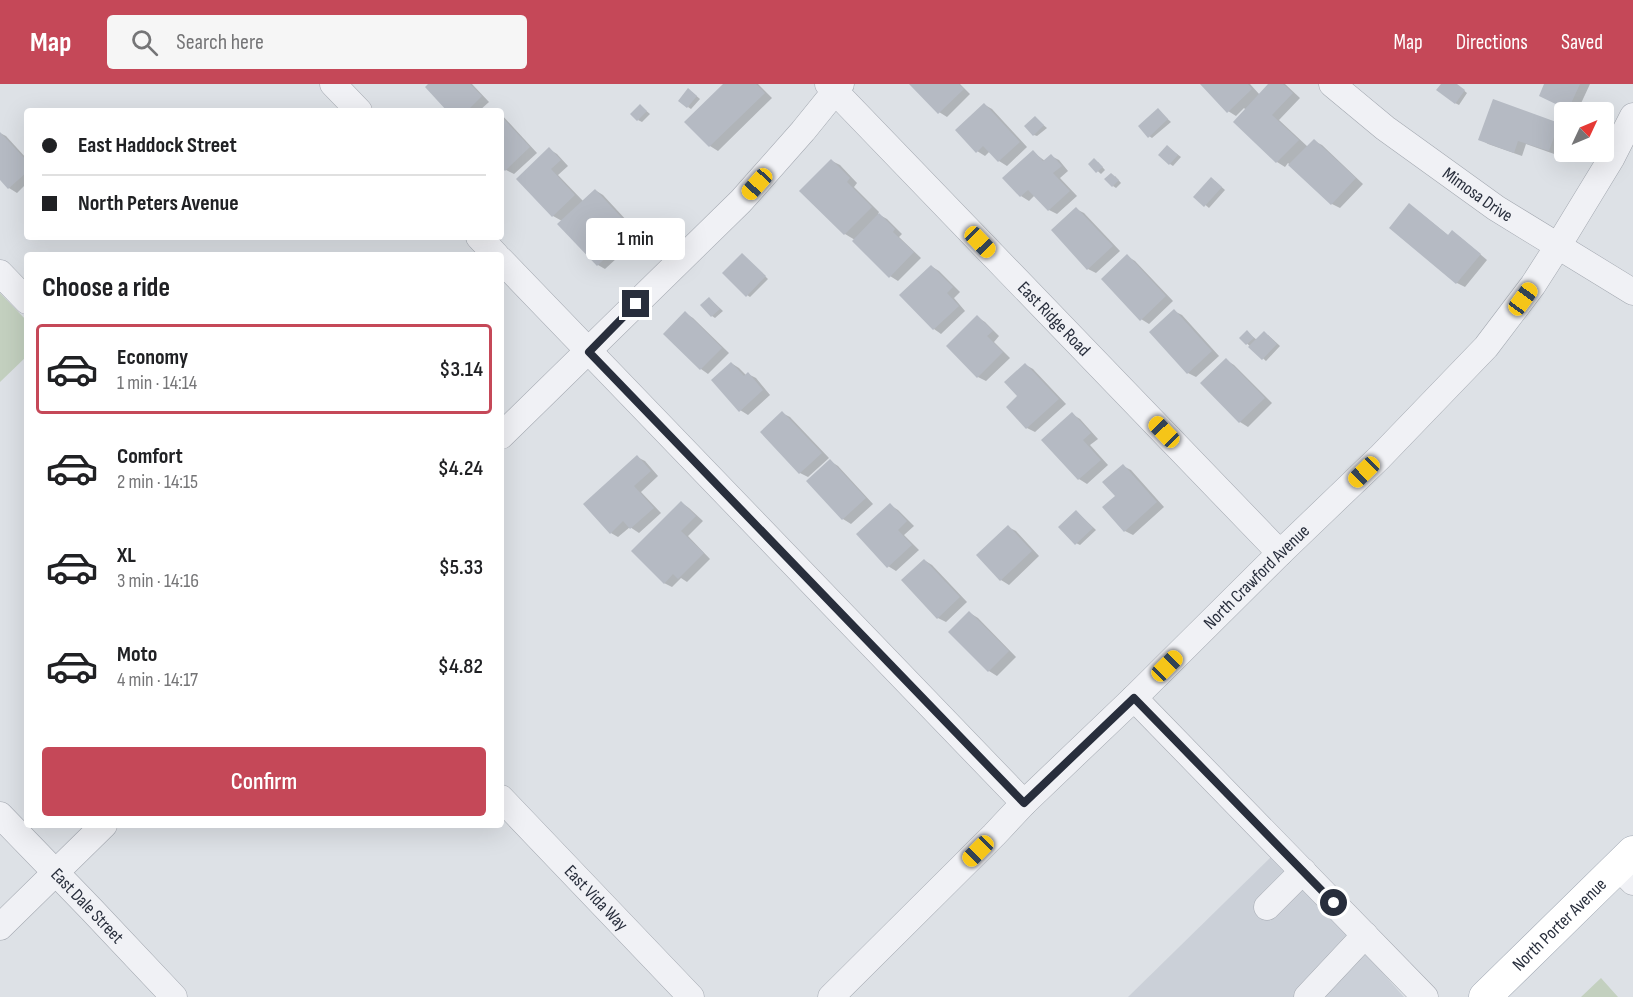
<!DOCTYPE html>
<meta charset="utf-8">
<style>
body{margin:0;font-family:"Sofia Sans Condensed",sans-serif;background:#f6f6f6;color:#202124;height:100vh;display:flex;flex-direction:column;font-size:22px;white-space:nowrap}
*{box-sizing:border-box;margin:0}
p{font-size:20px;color:#757577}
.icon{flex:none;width:33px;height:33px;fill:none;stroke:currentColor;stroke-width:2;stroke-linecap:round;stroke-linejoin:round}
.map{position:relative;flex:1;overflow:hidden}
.panel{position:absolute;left:24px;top:168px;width:480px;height:576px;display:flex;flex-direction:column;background:#fff;border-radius:6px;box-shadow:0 6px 24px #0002}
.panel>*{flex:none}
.top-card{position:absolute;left:24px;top:24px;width:480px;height:132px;border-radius:6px;box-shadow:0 6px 24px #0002;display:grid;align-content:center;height:132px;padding:0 18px;background:#fff}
.needle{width:39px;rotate:46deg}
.tools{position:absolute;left:1554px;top:18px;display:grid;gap:12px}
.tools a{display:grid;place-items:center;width:60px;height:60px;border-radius:6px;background:#fff;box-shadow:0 6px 24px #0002;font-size:30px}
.end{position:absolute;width:27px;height:27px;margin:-14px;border:8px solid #282e3c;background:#fff;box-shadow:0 0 0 3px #fff}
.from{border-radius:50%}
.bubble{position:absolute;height:42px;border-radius:6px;background:#fff;box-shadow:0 6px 24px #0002;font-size:20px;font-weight:600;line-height:42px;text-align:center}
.car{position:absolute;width:18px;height:36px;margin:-18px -9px;border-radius:8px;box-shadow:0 0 4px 2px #0007;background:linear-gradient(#f5c518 24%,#345 0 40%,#f5c518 0 76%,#345 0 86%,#f5c518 0)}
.top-card b{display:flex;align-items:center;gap:21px;height:57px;font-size:22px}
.top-card b+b{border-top:2px solid #e0e0e0}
.top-card i{width:15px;height:15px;background:#202124}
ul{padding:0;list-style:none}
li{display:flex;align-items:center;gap:18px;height:90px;margin:0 12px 9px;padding:0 6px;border:3px solid transparent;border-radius:6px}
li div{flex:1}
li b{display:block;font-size:22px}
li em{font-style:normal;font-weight:600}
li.selected{border-color:#c54858}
li>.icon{width:54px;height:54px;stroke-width:1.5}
h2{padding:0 18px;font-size:27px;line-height:72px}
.action{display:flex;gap:12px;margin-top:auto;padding:12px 18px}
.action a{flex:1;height:69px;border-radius:6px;background:#c54858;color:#fff;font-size:24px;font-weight:600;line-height:69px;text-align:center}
header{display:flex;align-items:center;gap:36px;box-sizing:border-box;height:84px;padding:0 30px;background:#c54858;color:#fff}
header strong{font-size:28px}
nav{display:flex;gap:33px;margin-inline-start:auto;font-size:21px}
.search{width:420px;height:54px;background:#f6f6f6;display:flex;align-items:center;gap:15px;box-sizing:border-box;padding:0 21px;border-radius:6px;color:#757577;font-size:22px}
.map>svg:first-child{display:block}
.built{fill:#cbd0d8}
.green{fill:#c3d0bf}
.shadow{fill:#0003}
.building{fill:#b5bac3}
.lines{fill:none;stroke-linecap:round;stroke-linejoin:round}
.minor-casing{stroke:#a3a8b0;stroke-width:27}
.major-casing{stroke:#9da5b1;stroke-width:33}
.minor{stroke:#f0f1f5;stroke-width:26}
.major{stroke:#fff;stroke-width:32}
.route{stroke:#282e3c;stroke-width:8}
.labels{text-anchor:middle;stroke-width:5;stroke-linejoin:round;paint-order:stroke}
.street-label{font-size:18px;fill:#282e3c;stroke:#eceff4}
</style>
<header>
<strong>Map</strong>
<div class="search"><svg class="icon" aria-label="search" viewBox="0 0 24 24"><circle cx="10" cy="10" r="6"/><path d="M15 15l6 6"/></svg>Search here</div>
<nav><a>Map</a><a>Directions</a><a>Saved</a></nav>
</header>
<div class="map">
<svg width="1633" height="913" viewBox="0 0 1633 913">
<rect width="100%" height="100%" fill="#dde1e6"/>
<!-- built -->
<path class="built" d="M1276,768L1404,913H1128Z"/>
<!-- green -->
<path class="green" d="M0,209L27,237V272L0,298Z
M1601,894L1618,913H1581Z"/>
<!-- shadow -->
<path class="shadow" d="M430,0H472L489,18L479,27H449Z
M726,0H758L772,14L718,67L710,62L686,38Z
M911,0H960L970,10L947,33L939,28Z
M1202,0H1250L1260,11L1270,0H1285L1300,14L1279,36L1308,63L1314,57L1322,61L1363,100L1340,124L1332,120L1288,79L1285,83L1277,78L1235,38L1246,26L1244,24L1236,32L1228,27Z
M1442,0H1456L1467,9L1459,21L1455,19Z
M1546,0H1590L1577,28L1549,15Z
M692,8L700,15L691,25L688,23Z
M985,21L992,25L1027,63L1007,82L999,77L990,67L985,72L977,67Z
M643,24L650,30L642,38L638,36Z
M1158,26L1171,38L1152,54L1149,52Z
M501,30L537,69L514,90L506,86L501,81Z
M1035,34L1047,44L1037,52L1034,51Z
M1558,40L1564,44V49L1557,71L1526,60L1522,72L1488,60L1480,55Z
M0,49L6,52L27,75V99L17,109L9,104L0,94Z
M1168,63L1181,73L1173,82L1170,80Z
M549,65L557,70L568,82L558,91L583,117L595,106L603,111L641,152L605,185L598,181L562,137L553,132Z
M1033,68L1045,77L1051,72L1059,76L1068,87L1060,94L1077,112L1057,130L1049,126L1035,111L1029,117L1021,112Z
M832,77L840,81L857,99L854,103L879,128L878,130L887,135L902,150L899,153L921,174L898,197L890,192L855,156L845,150L802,107Z
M1098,78L1105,86L1101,90L1090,80Z
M1115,92L1121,99L1116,104L1113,102Z
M1215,97L1225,106L1209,124L1196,113Z
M1076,125L1084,129L1120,167L1096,189L1088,185Z
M1417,126L1449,152L1460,153L1487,176L1465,203L1457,199Z
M743,171L768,195L750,213L747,211Z
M1127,172L1135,177L1173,217L1149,240L1141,235Z
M931,182L939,187L960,208L954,214L965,227L941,250L934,245Z
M709,214L723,227L715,234L712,232Z
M1174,227L1182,231L1219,272L1196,293L1188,289Z
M685,229L693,234L729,269L708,290L701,285Z
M977,233L985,238L999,252L994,258L1010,274L986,297L978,293Z
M1247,248L1257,256L1268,251L1280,262L1266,277L1241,254Z
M1226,276L1234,281L1272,319L1248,343L1240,338L1202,299Z
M731,279L739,284L746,291L748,290L756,294L770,311L748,331L740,326Z
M1026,281L1033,285L1066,320L1035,348L1027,344Z
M782,329L790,333L829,374L808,393L800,389Z
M1072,330L1080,335L1098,355L1090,361L1108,381L1087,400L1079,395Z
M637,373L645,377L658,392L641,408L661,429L639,449L630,443L618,453L611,449Z
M830,377L838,382L873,420L851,440L843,435L808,398Z
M1123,382L1131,386L1164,423L1133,451L1125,447L1117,412Z
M682,419L689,424L703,437L688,452L710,475L687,498L681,494L672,503L664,499Z
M890,421L898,426L914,442L904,451L919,466L896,487L888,482Z
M1077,428L1096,446L1080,461L1076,459Z
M1008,443L1016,447L1039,472L1009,501L1001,496Z
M924,476L932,481L967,518L946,538L938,534Z
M970,529L978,534L1016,573L997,592L989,587L950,548Z"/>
<!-- building -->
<path class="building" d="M428,0H470L482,12L467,27H447L425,3Z
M723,0H756L765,9L709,63L684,38Z
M909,0H959L964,5L938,30Z
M1200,0H1248L1252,5L1227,29Z
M1268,0H1283L1293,9L1272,31L1299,56L1276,79L1233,38Z
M1441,0H1457L1465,6L1455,20L1436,6Z
M1544,0H1580L1568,26L1539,12Z
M688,4L697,12L687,24L678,17Z
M1493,15L1559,39L1549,67L1518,57L1514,69L1478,56Z
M984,19L1020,58L998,78L983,62L976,69L955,46Z
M640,20L647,27L637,37L630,30Z
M1158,24L1168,35L1148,54L1138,42Z
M501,32L530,63L505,87L501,83Z
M1035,32L1044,41L1033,52L1024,42Z
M0,48L27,77V88L8,105L0,96Z
M1314,55L1356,94L1331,121L1288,81Z
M1167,61L1178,71L1169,81L1158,71Z
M549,63L561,76L551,85L575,111L552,133L516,95Z
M1033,66L1043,77L1051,70L1062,82L1053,89L1070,107L1048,127L1028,106L1020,113L1002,94Z
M1094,74L1103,83L1096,89L1088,80Z
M831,75L850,94L847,98L872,123L844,151L799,107Z
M1111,89L1119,96L1112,103L1104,95Z
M1211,93L1222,103L1204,123L1193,113Z
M595,105L634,147L597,182L557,140Z
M1409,119L1448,151L1452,146L1481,170L1456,200L1389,144Z
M1076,123L1113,162L1087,186L1051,146Z
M879,129L895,145L893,148L914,168L889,194L852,157Z
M742,169L766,192L746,213L722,189Z
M1127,170L1166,212L1140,237L1101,195Z
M931,181L953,203L947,209L959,222L933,246L899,211Z
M709,213L720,225L711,233L700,221Z
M1174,225L1212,267L1187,290L1149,248Z
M685,227L722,264L700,286L663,250Z
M977,231L993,247L987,252L1003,268L977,294L946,262Z
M1247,246L1254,254L1246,261L1239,254Z
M1264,247L1277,260L1262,276L1248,263Z
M1226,274L1265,314L1239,339L1200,299Z
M731,278L744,292L748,288L763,306L739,328L711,296Z
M1025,279L1059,315L1026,345L1006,323L1017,312L1004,298Z
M782,327L822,369L799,390L760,348Z
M1072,328L1091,349L1083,356L1101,376L1078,396L1041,356Z
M637,371L651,387L634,402L654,424L630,445L623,437L610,450L583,420Z
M830,375L866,414L842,436L806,397Z
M1123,380L1157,418L1124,448L1102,423L1115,412L1102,398Z
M681,417L696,432L681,447L704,469L678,495L673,490L664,500L631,467Z
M890,419L907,437L898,446L912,461L887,484L856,450Z
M1076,426L1093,444L1075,461L1058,443Z
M1008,441L1032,467L1000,497L976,471Z
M924,475L960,513L937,535L901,496Z
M969,527L1009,567L988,588L948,548Z"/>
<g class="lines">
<defs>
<g id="minor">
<path d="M333,0L359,27"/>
<path id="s1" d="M828,0L1280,469"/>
<path id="s2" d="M1332,0L1385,44L1496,124L1633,208"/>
<path d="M479,153L496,171"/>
<path d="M501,176L1024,719"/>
<path d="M0,189L27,217"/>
<path d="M501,352L741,117L803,47L841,0"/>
<path d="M1134,614L1425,913"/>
<path id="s3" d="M501,714L691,913"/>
<path id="s4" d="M0,731L91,825L174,913"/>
<path d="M1618,783L1633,798"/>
<path d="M1267,823L1303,787"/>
<path d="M0,843L104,741"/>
<path id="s5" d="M831,913L994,751L1024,719L1134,614L1280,469L1380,373L1486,263L1533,201L1558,162L1611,75L1633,32"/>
<path d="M1307,913L1365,851"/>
</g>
<g id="major">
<path id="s6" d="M1485,913L1633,768"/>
</g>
</defs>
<!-- minor casing -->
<use href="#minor" class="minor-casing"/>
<!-- major casing -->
<use href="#major" class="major-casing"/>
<!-- minor -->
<use href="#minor" class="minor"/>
<!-- major -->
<use href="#major" class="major"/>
</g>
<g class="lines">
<!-- route -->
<path class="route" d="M636,220L589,268L1024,719L1134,614L1334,819"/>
</g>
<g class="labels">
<!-- street labels -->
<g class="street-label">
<text dy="6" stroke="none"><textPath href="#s2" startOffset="183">Mimosa Drive</textPath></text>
<text dy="6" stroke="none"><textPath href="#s1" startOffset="326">East Ridge Road</textPath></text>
<text dy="6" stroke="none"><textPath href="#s5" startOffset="598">North Crawford Avenue</textPath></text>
<text dy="6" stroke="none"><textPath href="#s3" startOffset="138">East Vida Way</textPath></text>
<text dy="6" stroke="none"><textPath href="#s4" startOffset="126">East Dale Street</textPath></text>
<text dy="6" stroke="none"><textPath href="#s6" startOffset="104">North Porter Avenue</textPath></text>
</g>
</g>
</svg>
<div class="tools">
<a><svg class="needle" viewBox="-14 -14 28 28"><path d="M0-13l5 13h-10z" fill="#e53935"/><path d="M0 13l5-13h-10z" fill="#757577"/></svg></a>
</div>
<i class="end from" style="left:1334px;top:819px"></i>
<i class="end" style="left:636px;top:220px"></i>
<div class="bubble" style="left:586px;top:134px;width:99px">1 min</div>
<i class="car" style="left:757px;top:100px;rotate:222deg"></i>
<i class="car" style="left:980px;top:158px;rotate:136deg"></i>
<i class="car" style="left:1523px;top:215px;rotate:36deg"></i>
<i class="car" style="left:1164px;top:348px;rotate:316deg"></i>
<i class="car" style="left:1364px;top:388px;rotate:226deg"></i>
<i class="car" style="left:1167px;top:582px;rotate:45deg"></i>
<i class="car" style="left:978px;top:767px;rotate:225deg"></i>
<div class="top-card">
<b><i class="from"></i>East Haddock Street</b>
<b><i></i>North Peters Avenue</b>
</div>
<section class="panel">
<h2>Choose a ride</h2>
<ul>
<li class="selected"><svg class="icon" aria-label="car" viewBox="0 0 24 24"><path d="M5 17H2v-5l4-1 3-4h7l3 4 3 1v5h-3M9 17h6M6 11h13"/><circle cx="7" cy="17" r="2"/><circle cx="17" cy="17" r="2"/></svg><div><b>Economy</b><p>1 min · 14:14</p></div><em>$3.14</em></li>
<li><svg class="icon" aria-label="car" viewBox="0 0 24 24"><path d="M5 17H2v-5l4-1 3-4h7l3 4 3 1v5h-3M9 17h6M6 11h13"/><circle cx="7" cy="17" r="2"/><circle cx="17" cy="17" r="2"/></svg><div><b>Comfort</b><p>2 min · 14:15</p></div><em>$4.24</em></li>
<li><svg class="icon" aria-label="car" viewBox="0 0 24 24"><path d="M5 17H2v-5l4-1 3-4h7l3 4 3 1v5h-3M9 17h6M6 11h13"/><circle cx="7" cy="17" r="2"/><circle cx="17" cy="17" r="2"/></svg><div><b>XL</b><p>3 min · 14:16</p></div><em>$5.33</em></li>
<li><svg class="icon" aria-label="car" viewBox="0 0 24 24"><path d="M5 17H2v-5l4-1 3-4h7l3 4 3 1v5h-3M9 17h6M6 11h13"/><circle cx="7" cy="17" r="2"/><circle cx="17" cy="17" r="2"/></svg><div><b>Moto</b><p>4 min · 14:17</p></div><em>$4.82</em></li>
</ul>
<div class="action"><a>Confirm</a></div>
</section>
</div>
